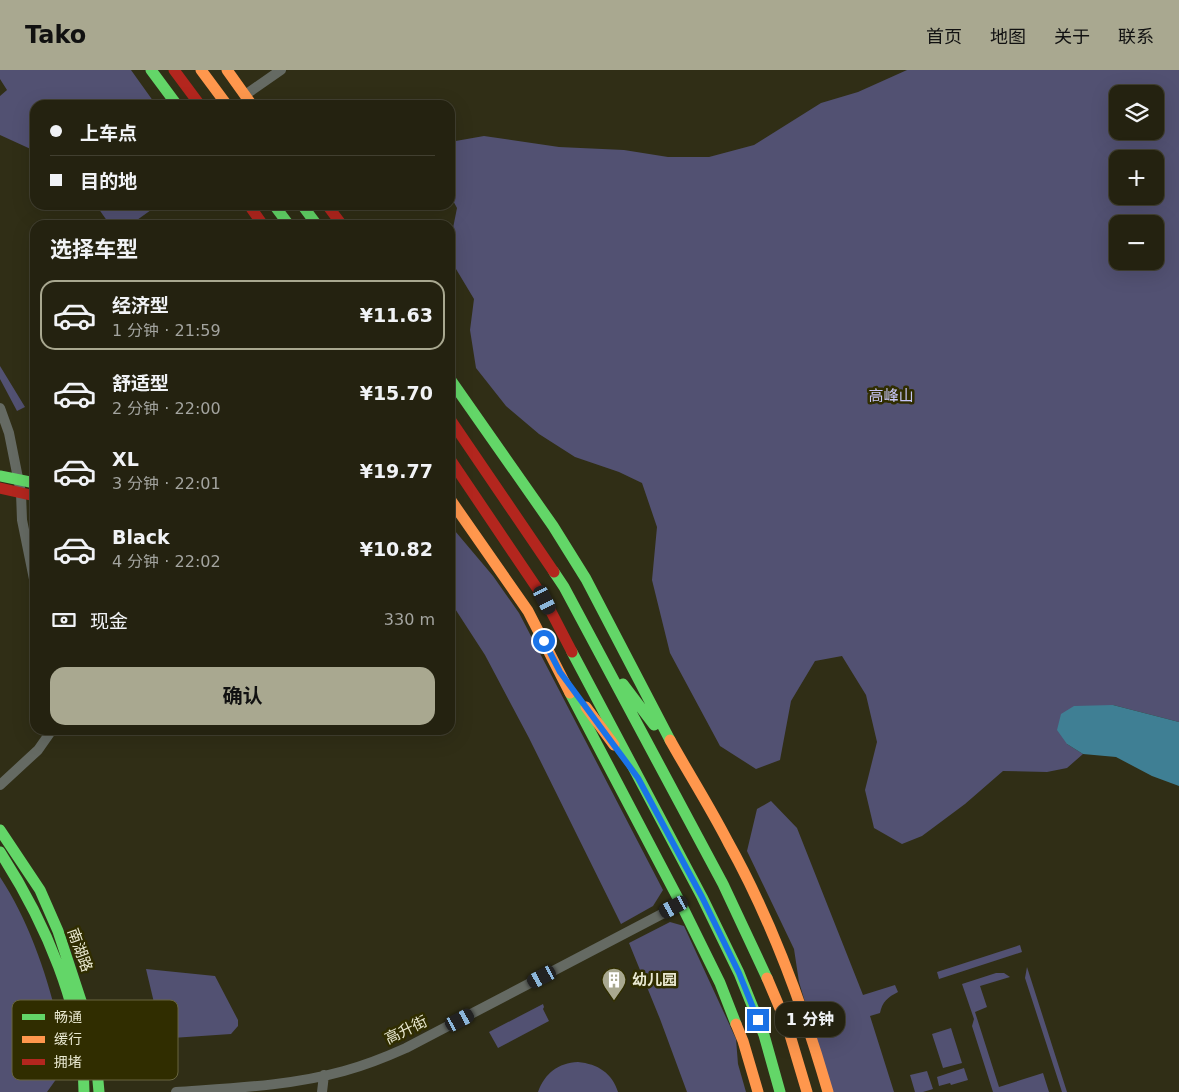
<!DOCTYPE html>
<html lang="zh">
<meta charset="utf-8">
<style>
body{margin:0;font-family:"DejaVu Sans","Noto Sans SC",sans-serif;background:#302f1e;color:#f1f3f6;height:100vh;display:flex;flex-direction:column;font-size:19px;white-space:nowrap}
*{box-sizing:border-box;margin:0}
p{font-size:16px;color:#a3a49f}
.icon{flex:none;width:28px;height:28px;fill:none;stroke:currentColor;stroke-width:2;stroke-linecap:round;stroke-linejoin:round}
.map{position:relative;flex:1;overflow:hidden}
.drawer{position:absolute;left:30px;top:150px;width:425px;height:515px;display:flex;flex-direction:column;background:#242210;border-radius:15px;box-shadow:0 5px 20px #0002,0 0 0 1px #413f30}
.drawer>*{flex:none}
.guide{position:absolute;left:30px;top:30px;width:425px;height:110px;border-radius:15px;box-shadow:0 5px 20px #0002,0 0 0 1px #413f30;display:grid;align-content:center;height:110px;padding:0 20px;background:#242210}
.controls{position:absolute;left:1109px;top:15px;display:grid;gap:10px}
.controls a{display:grid;place-items:center;width:55px;height:55px;border-radius:10px;background:#242210;box-shadow:0 5px 20px #0002,0 0 0 1px #413f30;font-size:25px}
.end{position:absolute;width:22px;height:22px;margin:-11px;border:6px solid #1a73e8;background:#fff;box-shadow:0 0 0 2px #fff}
.from{border-radius:50%}
.bubble{position:absolute;height:35px;border-radius:15px;background:#242210;box-shadow:0 5px 20px #0002,0 0 0 1px #413f30;font-size:16px;font-weight:700;line-height:35px;text-align:center}
.car{position:absolute;width:15px;height:30px;margin:-15px -8px;border-radius:6px;box-shadow:0 0 4px 1px #0007;background:linear-gradient(#222 24%,#8ab4d8 0 40%,#222 0 76%,#8ab4d8 0 86%,#222 0)}
.guide b{display:flex;align-items:center;gap:18px;height:48px;font-size:19px}
.guide b+b{border-top:1px solid #413f30}
.guide i{width:12px;height:12px;background:#f1f3f6}
ul{padding:0;list-style:none}
li{display:flex;align-items:center;gap:15px;height:70px;margin:0 10px 8px;padding:0 10px;border:2px solid transparent;border-radius:15px}
li div{flex:1}
li b{display:block;font-size:19px}
li em{font-style:normal;font-weight:700}
li.current{border-color:#a9a890}
li>.icon{width:45px;height:45px;stroke-width:1.5}
h2{padding:0 20px;font-size:22px;line-height:60px}
.pay{display:flex;align-items:center;gap:12px;height:55px;padding:0 20px;font-size:19px}
.pay p{margin-inline-start:auto}
.primary-button{display:flex;gap:10px;margin-top:auto;padding:10px 20px}
.primary-button a{flex:1;height:58px;border-radius:15px;background:#a9a890;color:#111;font-size:20px;font-weight:700;line-height:58px;text-align:center}
header{display:flex;align-items:center;gap:30px;box-sizing:border-box;height:70px;padding:0 25px;background:#a9a890;color:#111}
header strong{font-size:24px}
nav{display:flex;gap:28px;margin-inline-start:auto;font-size:18px}
.map>svg:first-child{display:block}
.green{fill:#525172;fill-rule:evenodd}
.water{fill:#3f7f94}
.lines{fill:none;stroke-linecap:round;stroke-linejoin:round}
.street{stroke:#656a63;stroke-width:10}
.fast{stroke:#63d668;stroke-width:11}
.slow{stroke:#ff974d;stroke-width:11}
.jam{stroke:#b3261e;stroke-width:11}
.route{stroke:#1a73e8;stroke-width:6}
.labels{text-anchor:middle;stroke-width:5;stroke-linejoin:round;paint-order:stroke}
.park-label{font-size:15px;fill:#c8c7f7;stroke:#302d00}
.street-label{font-size:15px;fill:#eae9d1;stroke:#302d00}
.poi-label{font-size:15px;font-weight:bold;fill:#eae9d1;stroke:#302d00;text-anchor:start}
.key{fill:#302d00;stroke:#68653f;stroke-width:1}
.key-label{font-size:14px;fill:#eae9d1}
</style>
<header>
<strong>Tako</strong>
<nav><a>首页</a><a>地图</a><a>关于</a><a>联系</a></nav>
</header>
<div class="map">
<svg width="1179" height="1022" viewBox="0 0 1179 1022">
<rect width="100%" height="100%" fill="#302e16"/>
<!-- green -->
<path class="green" d="M0,0H131L156,35H35V81L0,65V26L7,20L0,9Z
M907,0H1179V652L1113,635L1067,674L1083,684L1067,698L1047,702L1003,701L965,734L922,766L902,774L874,758L865,720L877,672L866,625L842,586L815,591L791,631L780,690L756,699L720,676L670,583L652,510L657,457L642,413L619,402L575,387L539,364L506,336L476,298L470,260L474,229L450,189V173L457,138L450,125V72L484,66L559,77L624,80L668,87H709L754,75L821,33L858,22ZM1118,24H1155V61H1118ZM1118,89H1155V126H1118ZM1118,154H1155V191H1118Z
M96,135H158L130,155H110Z
M0,296L25,337L17,341L0,309Z
M450,455L493,506L519,543L663,820L653,836L621,854L529,668L485,585L450,531Z
M771,731L797,758L863,925L895,915L898,922C888,927 882,932 880,943L870,946L894,1022H832L799,912L794,879L747,781L757,739Z
M0,807C36,862 55,930 67,994L47,1022H0Z
M670,852L684,856L736,969L738,994L746,1022H687L660,949L629,873Z
M1020,875L1022,882L939,909L937,902Z
M1027,897L1067,1022H1062L1025,908Z
M146,899L215,906L238,950V956L231,964L172,968L165,966L161,962Z
M996,903H1004L1010,907L980,916L987,937L975,942L999,1017L1043,1003L1049,1022H993L972,956L974,949L962,914Z
M543,934L544,937L543,939L549,951L498,978L489,962Z
M951,958L962,993L943,998L932,964Z
M578,992C598,994 612,1003 618,1022H538C545,1003 558,993 578,992Z
M964,998L968,1010L951,1015L950,1013L939,1016L937,1007Z
M927,1001L933,1019L923,1022H915L910,1005Z"/>
<!-- water -->
<path class="water" d="M1113,635L1179,652V716L1152,706L1116,687L1083,684L1067,674L1057,660L1061,644L1074,636Z"/>
<g class="lines">
<!-- street -->
<path class="street" d="M245,25L281,0
M0,338L9,363L21,423L22,450L35,514
M0,715L38,680L52,660
M176,1022C232,1018 290,1016 344,1001C366,995 386,987 406,978L681,834
M322,1022L324,1005"/>
<!-- fast -->
<path class="fast" d="M151,0L177,35
M274,135L289,155
M302,135L317,155
M450,309L553,456L586,509L670,670
M0,406L35,413
M554,502L564,517L723,814L767,908
M572,582L702,827L739,903L764,965L780,1022
M623,614L654,655
M570,623L681,834L720,913L736,954
M0,760L40,820L58,861L87,949L96,989L99,1022
M0,782C44,850 84,939 84,1022"/>
<!-- slow -->
<path class="slow" d="M201,0L227,35
M227,0L252,35
M450,429L528,541L570,623
M586,637L614,675
M670,670C689,704 710,737 728,772C772,851 803,936 828,1022
M767,908L787,955L807,1022
M736,954L743,971L758,1022"/>
<!-- jam -->
<path class="jam" d="M174,0L200,35
M249,135L263,155
M327,135L342,155
M450,349L554,502
M450,389L545,530L572,582
M0,418L35,426"/>
</g>
<g class="lines">
<!-- route -->
<path class="route" d="M544,571L560,602L638,708L702,827L739,903L758,950"/>
</g>
<!-- icons -->
<defs>
<symbol id="building-pin" viewBox="-11 -11 22 30"><path d="M0 17L-7.5 6A9.5 9.5 0 1 1 7.5 6Z" fill="#a9a890" stroke="#302d00"/><path d="M-4-6H4V6H1V3H-1V6H-4ZM-2.5-4.3h1.7v1.8h-1.7ZM.8-4.3h1.7v1.8H.8ZM-2.5-1h1.7V.8h-1.7ZM.8-1h1.7V.8H.8Z" fill="#fff"/></symbol>
</defs>
<g fill-rule="evenodd">
<use href="#building-pin" x="600" y="896" width="28" height="38"/>
</g>
<g class="labels">
<!-- park labels -->
<g class="park-label">
<text x="891" y="331">高峰山</text>
</g>
<!-- street labels -->
<g class="street-label">
<text transform="translate(80 880) rotate(70)" y="5">南湖路</text>
<text transform="translate(406 960) rotate(-26)" y="5">高升街</text>
</g>
<!-- poi labels -->
<g class="poi-label">
<text x="632" y="915">幼儿园</text>
</g>
</g>
<!-- legend -->
<rect x="12" y="930" width="166" height="80" rx="8" class="key"/>
<rect x="22" y="944" width="23" height="6" fill="#63d668"/>
<rect x="22" y="966" width="23" height="7" fill="#ff974d"/>
<rect x="22" y="989" width="23" height="6" fill="#b3261e"/>
<g class="key-label">
<text x="54" y="952">畅通</text>
<text x="54" y="974">缓行</text>
<text x="54" y="997">拥堵</text>
</g>
</svg>
<div class="controls">
<a><svg class="icon" aria-label="layers" viewBox="0 0 24 24"><path d="M12 4l9 5-9 5-9-5zM3 14l9 5 9-5"/></svg></a>
<a>+</a>
<a>−</a>
</div>
<i class="end from" style="left:544px;top:571px"></i>
<i class="end" style="left:758px;top:950px"></i>
<div class="bubble" style="left:775px;top:932px;width:70px">1 分钟</div>
<i class="car" style="left:545px;top:530px;rotate:153deg"></i>
<i class="car" style="left:674px;top:837px;rotate:242deg"></i>
<i class="car" style="left:542px;top:907px;rotate:242deg"></i>
<i class="car" style="left:460px;top:950px;rotate:62deg"></i>
<div class="guide">
<b><i class="from"></i>上车点</b>
<b><i></i>目的地</b>
</div>
<section class="drawer">
<h2>选择车型</h2>
<ul>
<li class="current"><svg class="icon" aria-label="car" viewBox="0 0 24 24"><path d="M5 17H2v-5l4-1 3-4h7l3 4 3 1v5h-3M9 17h6M6 11h13"/><circle cx="7" cy="17" r="2"/><circle cx="17" cy="17" r="2"/></svg><div><b>经济型</b><p>1 分钟 · 21:59</p></div><em>¥11.63</em></li>
<li><svg class="icon" aria-label="car" viewBox="0 0 24 24"><path d="M5 17H2v-5l4-1 3-4h7l3 4 3 1v5h-3M9 17h6M6 11h13"/><circle cx="7" cy="17" r="2"/><circle cx="17" cy="17" r="2"/></svg><div><b>舒适型</b><p>2 分钟 · 22:00</p></div><em>¥15.70</em></li>
<li><svg class="icon" aria-label="car" viewBox="0 0 24 24"><path d="M5 17H2v-5l4-1 3-4h7l3 4 3 1v5h-3M9 17h6M6 11h13"/><circle cx="7" cy="17" r="2"/><circle cx="17" cy="17" r="2"/></svg><div><b>XL</b><p>3 分钟 · 22:01</p></div><em>¥19.77</em></li>
<li><svg class="icon" aria-label="car" viewBox="0 0 24 24"><path d="M5 17H2v-5l4-1 3-4h7l3 4 3 1v5h-3M9 17h6M6 11h13"/><circle cx="7" cy="17" r="2"/><circle cx="17" cy="17" r="2"/></svg><div><b>Black</b><p>4 分钟 · 22:02</p></div><em>¥10.82</em></li>
</ul>
<div class="pay"><svg class="icon" aria-label="cash" viewBox="0 0 24 24"><path d="M3 7h18v10H3z"/><circle cx="12" cy="12" r="2"/></svg>现金<p>330 m</p></div>
<div class="primary-button"><a>确认</a></div>
</section>
</div>
